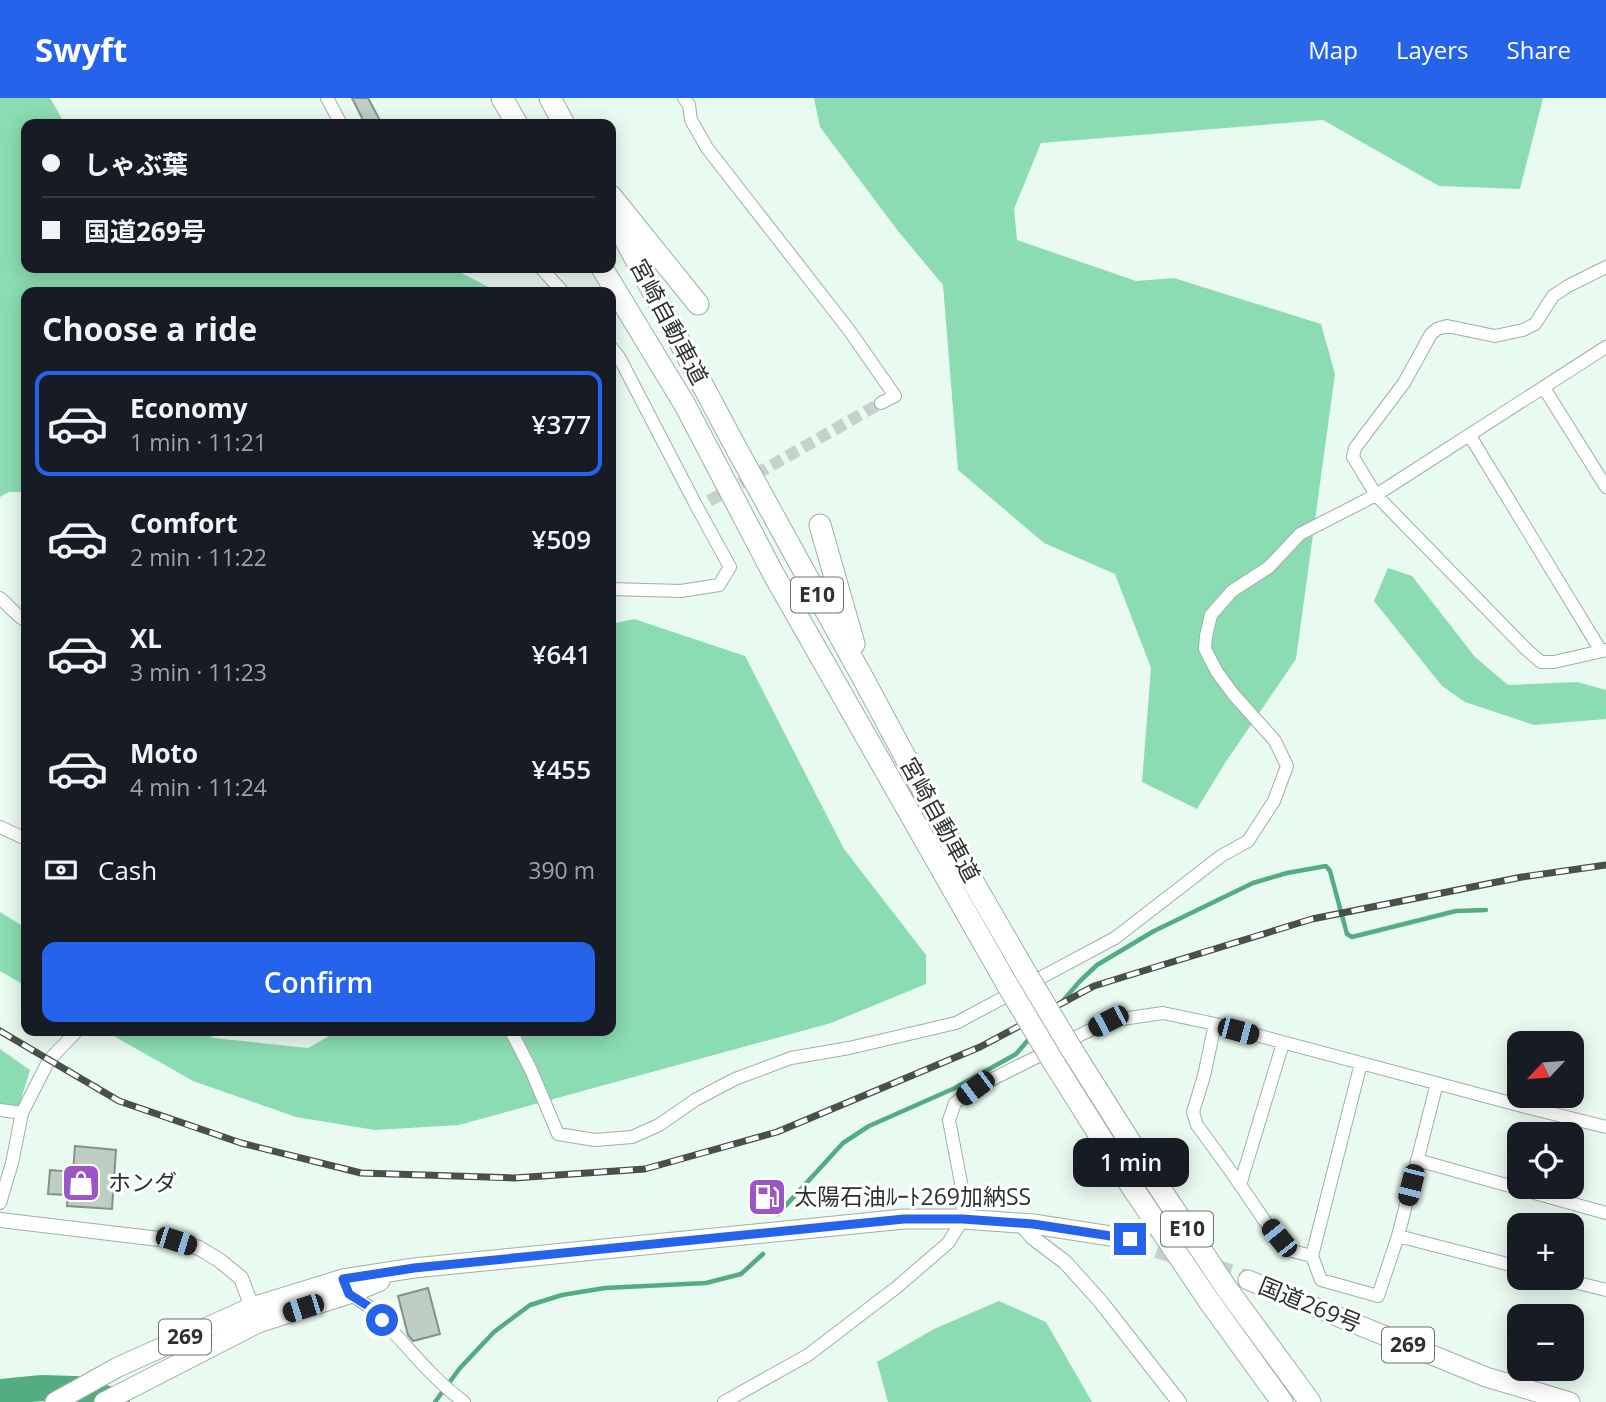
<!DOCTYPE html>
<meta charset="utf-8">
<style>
body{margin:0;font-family:"Open Sans","Noto Sans JP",sans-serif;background:#242831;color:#f1f3f6;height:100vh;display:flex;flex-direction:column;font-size:26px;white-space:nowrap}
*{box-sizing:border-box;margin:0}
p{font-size:23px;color:#9ea1a6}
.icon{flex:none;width:38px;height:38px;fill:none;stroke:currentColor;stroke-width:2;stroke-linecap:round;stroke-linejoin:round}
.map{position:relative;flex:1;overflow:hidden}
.sheet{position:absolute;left:21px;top:189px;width:595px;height:749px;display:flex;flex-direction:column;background:#171b24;border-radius:14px;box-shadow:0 4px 18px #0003}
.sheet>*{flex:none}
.guide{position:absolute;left:21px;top:21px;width:595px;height:154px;border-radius:14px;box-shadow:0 4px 18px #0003;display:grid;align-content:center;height:154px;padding:0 21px;background:#171b24}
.needle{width:46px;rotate:244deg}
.tools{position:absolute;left:1507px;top:933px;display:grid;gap:14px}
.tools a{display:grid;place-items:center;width:77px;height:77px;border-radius:14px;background:#171b24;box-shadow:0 4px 18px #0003;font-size:35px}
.end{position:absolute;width:32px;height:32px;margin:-16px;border:9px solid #2563eb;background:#fff;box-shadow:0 0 0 4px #fff}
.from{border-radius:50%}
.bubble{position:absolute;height:49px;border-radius:14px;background:#171b24;box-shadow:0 4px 18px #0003;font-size:23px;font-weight:600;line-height:49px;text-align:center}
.car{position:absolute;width:21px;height:42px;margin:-21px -10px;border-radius:9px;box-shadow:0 0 5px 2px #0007;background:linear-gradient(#222 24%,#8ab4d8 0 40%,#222 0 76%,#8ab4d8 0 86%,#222 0)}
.guide b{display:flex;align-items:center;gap:24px;height:66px;font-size:26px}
.guide b+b{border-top:2px solid #363941}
.guide i{width:18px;height:18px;background:#f1f3f6}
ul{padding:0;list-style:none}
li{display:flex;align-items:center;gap:21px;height:105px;margin:0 14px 10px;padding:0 7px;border:4px solid transparent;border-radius:14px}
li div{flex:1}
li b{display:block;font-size:26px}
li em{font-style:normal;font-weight:600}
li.selected{border-color:#2563eb}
li>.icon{width:63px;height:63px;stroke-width:1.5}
h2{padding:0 21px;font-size:32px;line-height:84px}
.pay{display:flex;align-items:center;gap:18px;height:77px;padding:0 21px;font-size:26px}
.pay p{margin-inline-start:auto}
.button{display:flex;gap:14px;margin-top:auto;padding:14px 21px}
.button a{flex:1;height:80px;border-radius:14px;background:#2563eb;color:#fff;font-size:28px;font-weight:600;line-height:80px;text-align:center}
header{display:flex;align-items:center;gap:42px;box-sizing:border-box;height:98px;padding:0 35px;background:#2563eb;color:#fff}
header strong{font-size:33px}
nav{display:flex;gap:38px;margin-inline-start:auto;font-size:24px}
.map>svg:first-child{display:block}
.green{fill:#8bdcb2}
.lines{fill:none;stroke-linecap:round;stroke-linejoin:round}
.stream{stroke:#54ac81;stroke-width:4.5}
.river{stroke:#54ac81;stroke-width:26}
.building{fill:#becec4;stroke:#829289;stroke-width:2}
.minor-tunnel{stroke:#c3d2ca;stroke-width:12;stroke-dasharray:12 6;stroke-linecap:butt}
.trunk-tunnel{stroke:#c3d2ca;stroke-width:19;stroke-dasharray:19 10;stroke-linecap:butt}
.minor-casing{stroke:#9fafa6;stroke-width:14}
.tertiary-casing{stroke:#9fafa6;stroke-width:16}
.trunk-casing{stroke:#9fafa6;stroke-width:21}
.motorway-casing{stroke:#9fafa6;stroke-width:23}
.minor{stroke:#fff;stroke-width:12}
.tertiary{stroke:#fff;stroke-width:14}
.trunk{stroke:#fff;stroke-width:19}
.motorway{stroke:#fff;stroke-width:21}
.rail-casing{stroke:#48504b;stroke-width:7}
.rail{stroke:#fff;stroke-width:4.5;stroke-dasharray:13;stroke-linecap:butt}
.motorway-bridge-casing{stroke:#9fafa6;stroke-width:23;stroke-linecap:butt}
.motorway-bridge{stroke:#fff;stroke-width:21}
.route{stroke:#2563eb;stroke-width:9}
.labels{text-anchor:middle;stroke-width:6;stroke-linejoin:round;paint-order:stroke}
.shield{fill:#fff;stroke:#6b706d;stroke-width:2}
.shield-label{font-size:21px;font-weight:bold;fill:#2c322e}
.street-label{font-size:23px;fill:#2c322e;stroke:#fff}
.poi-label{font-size:23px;fill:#2c322e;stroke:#fff;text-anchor:start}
</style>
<header>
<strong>Swyft</strong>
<nav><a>Map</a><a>Layers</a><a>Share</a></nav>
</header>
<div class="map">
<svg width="1606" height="1304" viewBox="0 0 1606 1304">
<rect width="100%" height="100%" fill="#e9faf1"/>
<!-- green -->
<path class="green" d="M0,0H50L65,26H26V170H452L498,194H26V394H9L0,399Z
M814,0H1543L1520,91L1439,88L1323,22L1041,45L1014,111L1017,142L1136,183L1174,180L1321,226L1335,276L1296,561L1225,665L1197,711L1142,684L1151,570L1115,476L1044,445L958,372L943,187L898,133L820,29Z
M1388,470L1412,478L1475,559L1508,587L1577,584L1606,592V621L1534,627L1465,604L1442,588L1374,503Z
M634,521L745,558L844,751L926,857V886L831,925L459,1027L375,1032L296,1019L193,983L105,933H202L214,940L308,950L338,933H611V526Z
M0,814L26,830V888L0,873Z
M0,951L30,972L19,1008L0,1005Z
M999,1203L1046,1224L1092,1304H888L877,1264L934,1231Z"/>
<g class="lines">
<!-- stream -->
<path class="stream" d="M1055,912L1080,883L1097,867L1154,833L1253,785L1287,775L1326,768L1330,773L1347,836L1352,839L1456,813L1486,812
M778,1116L843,1045L869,1028L955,990L1016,956L1030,940
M435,1304L460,1270L494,1234L530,1207L562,1197L605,1190L706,1185L741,1176L763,1156"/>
<!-- river -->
<path class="river" d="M0,1294L42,1290L76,1291L117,1304"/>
</g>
<!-- building -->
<path class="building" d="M352,0H368L382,26H365Z
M75,1048L116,1052L112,1111L67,1108L68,1097L48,1096L50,1072L73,1074Z
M428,1190L440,1236L413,1243L408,1237L398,1198Z"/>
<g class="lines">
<!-- minor-tunnel -->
<path class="minor-tunnel" d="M709,403L881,305"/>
<!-- trunk-tunnel -->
<path class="trunk-tunnel" d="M1130,1141L1248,1182"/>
<defs>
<path id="minor" d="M327,0L341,26
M684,0L689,7L691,22L707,50L849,232L895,298L881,305
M1606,169L1568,188L1553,198L1535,226L1523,232L1495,238L1447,228L1437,231L1431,236L1404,285L1355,350L1353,359L1376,397L1526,551L1541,564H1554L1606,552
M541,170L563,194
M611,249L619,259L697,409L730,469L719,487L681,493L611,491
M1544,290L1606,389
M1470,338L1601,553
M0,500C8,507 18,519 26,523
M0,729L26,741
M1215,926L1204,978L1193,1014L1197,1027L1232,1075L1269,1129L1288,1152L1312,1158L1321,1182L1378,1198L1398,1138L1437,985
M511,933L531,972L558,1036L595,1042L632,1039L659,1027L695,1002L735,981L791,960L849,950L956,925L1115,840L1221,758L1248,743L1274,703L1287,668L1275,643L1234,597L1217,574L1205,551L1206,538L1211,517L1232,493L1269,469L1300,436L1376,397L1606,249
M0,1012L22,1015
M1417,1062L1606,1115
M1240,1087L1283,945
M0,1105L12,1065L22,1015L49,962L77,933
M1398,1138L1519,1169
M1312,1158L1361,965
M1558,1180L1606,1192
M348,1194C354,1200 364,1204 370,1210C402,1240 428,1278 464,1304
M724,1304L808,1257L897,1189L948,1145L963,1121L962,1090L949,1022L955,1005L975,990L1108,923L1163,915L1215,926L1522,1008L1606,1029"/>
<path id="tertiary" d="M0,1122L176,1143L199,1150L219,1162L241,1180L255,1217
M1021,1126L1033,1140L1065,1164L1101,1204L1179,1304"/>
<path id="trunk" d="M1248,1182L1486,1279L1570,1304
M55,1304L118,1269L252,1209L343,1181L414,1170L904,1121H963L1033,1126L1130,1141
M104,1304L258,1225L349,1196L380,1183"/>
<path id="motorway" d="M502,0L517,26
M550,0L564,26
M611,98L698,206
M611,115L734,346L864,582L956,754L1027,877
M602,170L685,307L774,477L1008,888
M820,427L854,546
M1072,952L1149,1074L1227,1191L1310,1304
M1054,965L1130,1086L1209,1203L1282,1304"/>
</defs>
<!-- minor casing -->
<use href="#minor" class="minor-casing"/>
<!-- tertiary casing -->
<use href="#tertiary" class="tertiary-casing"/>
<!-- trunk casing -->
<use href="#trunk" class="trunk-casing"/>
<!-- motorway casing -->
<use href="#motorway" class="motorway-casing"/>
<!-- minor -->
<use href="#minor" class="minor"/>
<!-- tertiary -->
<use href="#tertiary" class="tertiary"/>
<!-- trunk -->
<use href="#trunk" class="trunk"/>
<!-- motorway -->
<use href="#motorway" class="motorway"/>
<defs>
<path id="rail" d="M0,933L119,1003L241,1045L361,1075L514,1080L645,1071L777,1034L980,949L1094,888L1312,821L1522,779L1606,767"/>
</defs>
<!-- rail casing -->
<use href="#rail" class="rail-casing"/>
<!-- rail -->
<use href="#rail" class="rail"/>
<defs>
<path id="motorway-bridge" d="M1027,877L1072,952
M1008,888L1054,965"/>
</defs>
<!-- motorway-bridge casing -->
<use href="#motorway-bridge" class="motorway-bridge-casing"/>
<!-- motorway-bridge -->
<use href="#motorway-bridge" class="motorway-bridge"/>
</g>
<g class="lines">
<!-- route -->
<path class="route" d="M382,1222L368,1208L349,1196L343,1181L414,1170L904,1121H963L1033,1126L1130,1141"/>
</g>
<!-- icons -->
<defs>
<symbol id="shop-square" viewBox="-11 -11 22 22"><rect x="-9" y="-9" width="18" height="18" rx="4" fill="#9c55c8" stroke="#fff"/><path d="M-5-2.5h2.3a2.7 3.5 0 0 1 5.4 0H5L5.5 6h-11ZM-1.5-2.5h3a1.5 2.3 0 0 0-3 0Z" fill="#fff"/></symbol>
<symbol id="fuel-square" viewBox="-11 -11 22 22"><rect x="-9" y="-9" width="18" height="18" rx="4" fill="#9c55c8" stroke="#fff"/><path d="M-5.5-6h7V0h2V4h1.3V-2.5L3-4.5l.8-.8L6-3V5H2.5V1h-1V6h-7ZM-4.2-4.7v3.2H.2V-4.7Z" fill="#fff"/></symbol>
</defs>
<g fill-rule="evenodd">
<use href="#shop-square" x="59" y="1063" width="44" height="44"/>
<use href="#fuel-square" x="745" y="1077" width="44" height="44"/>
</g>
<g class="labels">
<!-- shield labels -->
<g class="shield">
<rect x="791" y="479.5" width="52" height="35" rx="5"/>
<rect x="1161" y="1113.5" width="52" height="35" rx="5"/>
<rect x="159" y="1221.5" width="52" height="35" rx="5"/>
<rect x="1382" y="1229.5" width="52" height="35" rx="5"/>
</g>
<g class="shield-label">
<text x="817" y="504">E10</text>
<text x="1187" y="1138">E10</text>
<text x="185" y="1246">269</text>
<text x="1408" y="1254">269</text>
</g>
<!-- street labels -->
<g class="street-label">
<text transform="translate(669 224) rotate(62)" y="8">宮崎自動車道</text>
<text transform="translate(940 722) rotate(61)" y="8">宮崎自動車道</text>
<text transform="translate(1310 1207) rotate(22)" y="8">国道269号</text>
</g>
<!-- poi labels -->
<g class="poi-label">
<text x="108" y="1093">ホンダ</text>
<text x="794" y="1107">太陽石油ﾙｰﾄ269加納SS</text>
</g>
</g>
</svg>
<div class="tools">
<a><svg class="needle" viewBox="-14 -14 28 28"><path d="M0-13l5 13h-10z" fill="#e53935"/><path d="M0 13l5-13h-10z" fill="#9ea1a6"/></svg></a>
<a><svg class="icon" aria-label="locate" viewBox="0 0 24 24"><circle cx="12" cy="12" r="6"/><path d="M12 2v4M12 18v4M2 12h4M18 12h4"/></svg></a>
<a>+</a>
<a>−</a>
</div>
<i class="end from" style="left:382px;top:1222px"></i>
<i class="end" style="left:1130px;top:1141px"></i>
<div class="bubble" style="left:1073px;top:1040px;width:116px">1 min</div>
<i class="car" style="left:1108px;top:923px;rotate:243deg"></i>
<i class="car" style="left:1238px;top:933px;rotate:105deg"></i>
<i class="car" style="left:975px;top:990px;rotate:233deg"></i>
<i class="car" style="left:1411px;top:1087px;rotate:194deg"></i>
<i class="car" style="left:1279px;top:1140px;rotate:321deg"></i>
<i class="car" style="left:176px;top:1143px;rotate:108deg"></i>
<i class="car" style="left:303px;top:1210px;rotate:252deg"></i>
<div class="guide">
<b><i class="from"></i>しゃぶ葉</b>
<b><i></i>国道269号</b>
</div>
<section class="sheet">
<h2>Choose a ride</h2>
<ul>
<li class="selected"><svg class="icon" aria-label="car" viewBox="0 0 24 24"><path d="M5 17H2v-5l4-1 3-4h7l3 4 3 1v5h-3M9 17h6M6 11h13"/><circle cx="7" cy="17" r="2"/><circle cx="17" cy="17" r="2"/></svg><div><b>Economy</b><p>1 min · 11:21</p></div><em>¥377</em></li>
<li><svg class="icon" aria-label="car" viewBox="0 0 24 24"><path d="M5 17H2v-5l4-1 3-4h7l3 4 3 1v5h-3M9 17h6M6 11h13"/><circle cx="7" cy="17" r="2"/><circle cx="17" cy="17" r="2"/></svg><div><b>Comfort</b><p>2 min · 11:22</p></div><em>¥509</em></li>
<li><svg class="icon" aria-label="car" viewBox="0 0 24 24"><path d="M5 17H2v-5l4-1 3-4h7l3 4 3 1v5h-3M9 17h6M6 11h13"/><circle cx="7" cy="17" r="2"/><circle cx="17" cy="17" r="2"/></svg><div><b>XL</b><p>3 min · 11:23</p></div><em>¥641</em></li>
<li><svg class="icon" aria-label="car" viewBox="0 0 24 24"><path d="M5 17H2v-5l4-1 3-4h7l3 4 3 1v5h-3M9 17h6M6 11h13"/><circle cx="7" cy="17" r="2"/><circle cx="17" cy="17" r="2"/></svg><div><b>Moto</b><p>4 min · 11:24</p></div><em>¥455</em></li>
</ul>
<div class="pay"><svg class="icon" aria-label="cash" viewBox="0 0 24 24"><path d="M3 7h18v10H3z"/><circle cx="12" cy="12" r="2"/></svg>Cash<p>390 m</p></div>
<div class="button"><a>Confirm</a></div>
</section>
</div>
